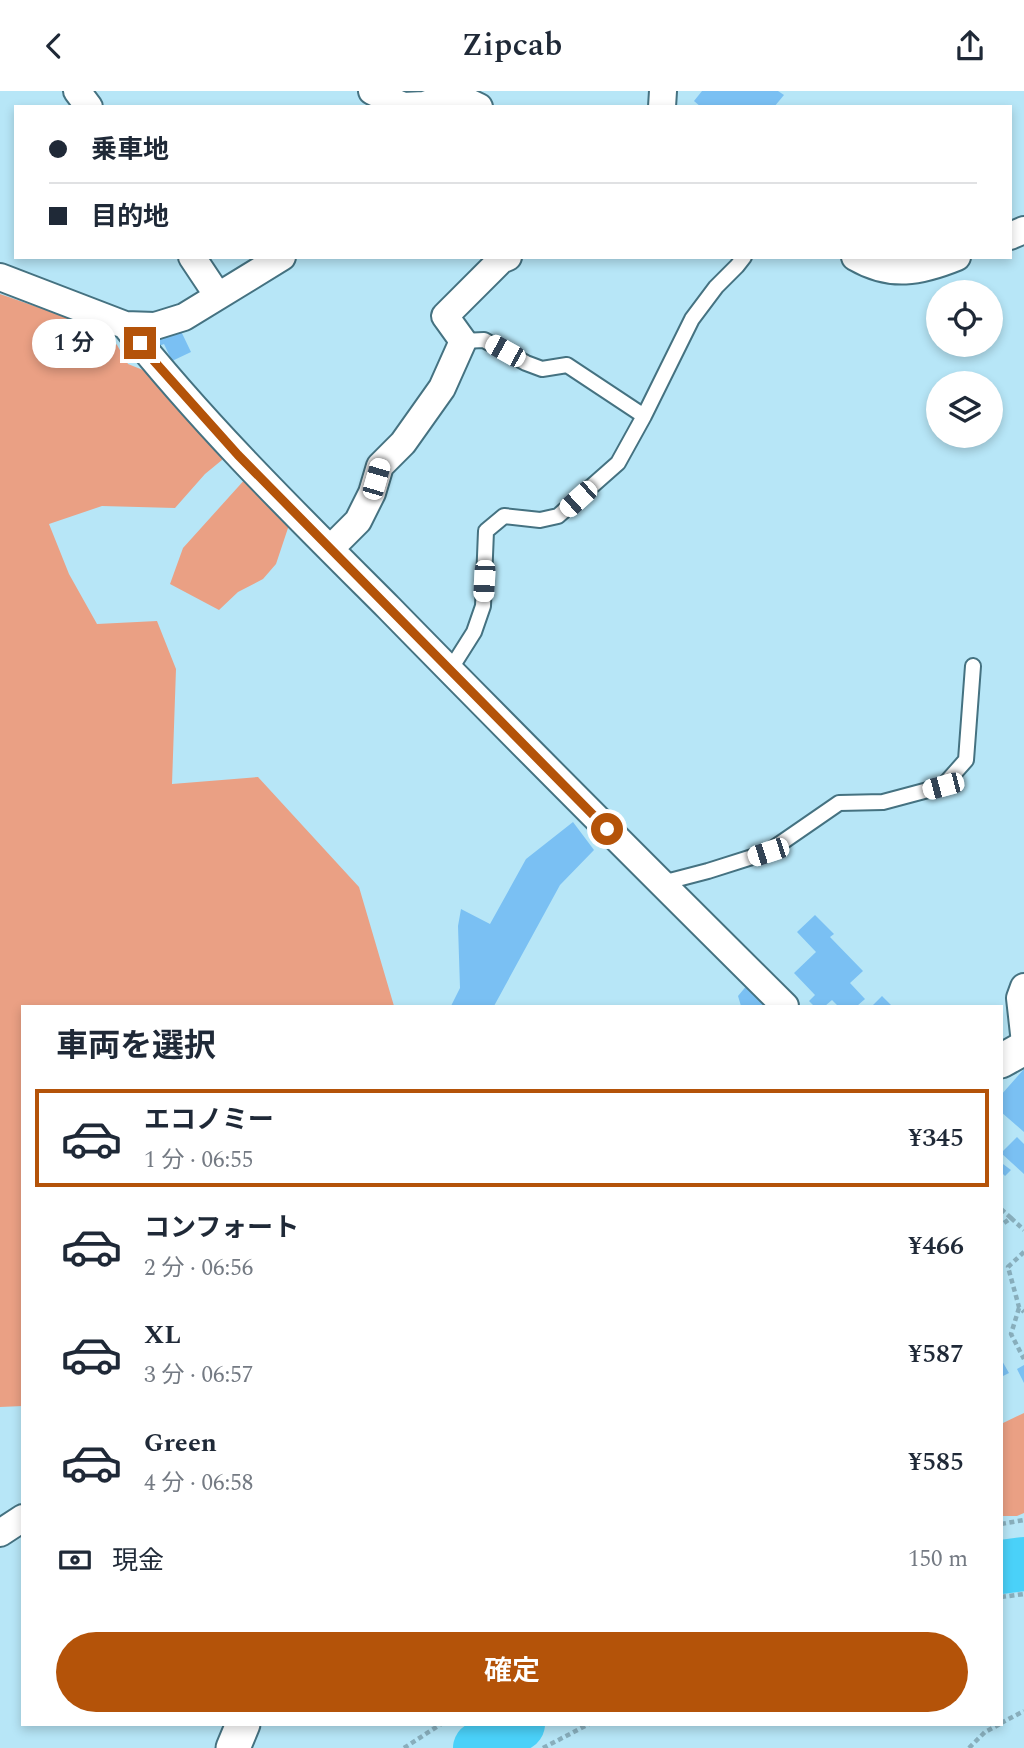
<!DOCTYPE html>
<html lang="ja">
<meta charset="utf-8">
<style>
body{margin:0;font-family:Spectral,"Noto Sans JP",serif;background:#f2f2f3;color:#1f2937;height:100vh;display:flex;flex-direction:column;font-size:26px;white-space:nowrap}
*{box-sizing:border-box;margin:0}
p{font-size:23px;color:#747a83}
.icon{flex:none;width:38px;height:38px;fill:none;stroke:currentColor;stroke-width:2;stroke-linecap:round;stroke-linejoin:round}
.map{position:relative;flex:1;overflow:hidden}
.sheet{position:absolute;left:21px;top:914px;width:982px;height:721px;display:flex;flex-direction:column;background:#fff;border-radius:0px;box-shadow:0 4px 10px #0003}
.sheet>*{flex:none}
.guide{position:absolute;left:14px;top:14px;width:998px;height:154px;border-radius:0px;box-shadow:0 4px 10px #0003;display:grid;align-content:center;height:154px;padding:0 35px;background:#fff}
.controls{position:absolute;left:926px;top:189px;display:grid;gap:14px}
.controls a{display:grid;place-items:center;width:77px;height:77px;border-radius:50%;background:#fff;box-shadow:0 4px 10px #0003;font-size:35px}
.end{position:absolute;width:32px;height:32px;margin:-16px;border:9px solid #b45309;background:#fff;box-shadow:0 0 0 4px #fff}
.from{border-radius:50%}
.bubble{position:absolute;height:49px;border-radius:24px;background:#fff;box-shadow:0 4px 10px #0003;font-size:23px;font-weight:600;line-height:49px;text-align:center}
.car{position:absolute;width:21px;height:42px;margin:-21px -10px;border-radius:9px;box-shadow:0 0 5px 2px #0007;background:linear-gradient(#fff 24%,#345 0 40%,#fff 0 76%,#345 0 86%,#fff 0)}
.guide b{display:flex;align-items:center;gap:24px;height:66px;font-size:26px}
.guide b+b{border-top:2px solid #e0e1e3}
.guide i{width:18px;height:18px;background:#1f2937}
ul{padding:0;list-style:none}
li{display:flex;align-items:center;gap:21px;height:98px;margin:0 14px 10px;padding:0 21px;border:4px solid transparent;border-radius:0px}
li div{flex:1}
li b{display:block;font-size:26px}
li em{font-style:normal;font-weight:600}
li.active{border-color:#b45309}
li>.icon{width:63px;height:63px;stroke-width:1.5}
h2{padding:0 35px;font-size:32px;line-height:84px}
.pay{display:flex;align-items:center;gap:18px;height:77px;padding:0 35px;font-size:26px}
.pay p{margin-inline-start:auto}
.primary-button{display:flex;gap:14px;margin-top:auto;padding:14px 35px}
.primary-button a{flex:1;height:80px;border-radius:42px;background:#b45309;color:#fff;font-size:28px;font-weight:600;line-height:80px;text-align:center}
header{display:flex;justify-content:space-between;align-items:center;height:91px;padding:0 35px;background:#fff;font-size:32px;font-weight:600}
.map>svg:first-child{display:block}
.green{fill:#eaa084}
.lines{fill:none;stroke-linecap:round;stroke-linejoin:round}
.river{stroke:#4ad1f9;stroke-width:54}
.building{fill:#7ac0f3}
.service-casing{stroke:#457281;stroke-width:18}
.minor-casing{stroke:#457281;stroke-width:30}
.tertiary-casing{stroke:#457281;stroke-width:37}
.path{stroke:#88aebc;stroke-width:4.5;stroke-dasharray:5 3.5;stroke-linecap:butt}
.service{stroke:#fff;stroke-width:14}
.minor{stroke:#fff;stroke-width:26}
.tertiary{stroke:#fff;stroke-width:33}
.route{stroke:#b45309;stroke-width:9}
</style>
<header><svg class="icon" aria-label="back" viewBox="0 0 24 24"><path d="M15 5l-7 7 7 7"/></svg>Zipcab<svg class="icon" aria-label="share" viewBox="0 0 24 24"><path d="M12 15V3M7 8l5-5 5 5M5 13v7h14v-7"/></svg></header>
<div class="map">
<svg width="1024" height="1657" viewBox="0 0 1024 1657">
<rect width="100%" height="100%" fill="#b7e6f7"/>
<!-- green -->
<path class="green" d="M0,203L103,239L117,254L128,273L148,281L224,360L222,369L205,383L175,417L102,415L49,433L69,483L97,533L157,530L176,578L172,693L258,686L359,796L394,915H23V1315L0,1316Z
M247,386L290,431L276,473L263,488L238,501L219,519L170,493L183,457Z
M1024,1322V1422L1017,1425H1001V1333Z"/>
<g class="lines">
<!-- river -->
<path class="river" d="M1001,1476L1024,1473
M480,1657L518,1633"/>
</g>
<!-- building -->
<path class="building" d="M702,0H778L784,4L774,16H701L694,10Z
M179,236L191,261L172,270L164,253L159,255L155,248Z
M573,731L594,759L560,794L494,915H451L460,897L458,835L461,818L490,833L526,768Z
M815,824L834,843L830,846L863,880L850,892L865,908L857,915H838L832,909L825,915H814L809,910L815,904L794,882L816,861L797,841Z
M748,893L769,915H741L738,905Z
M882,905L892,915H872Z
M1024,978V1041L1001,1021V1004Z
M1017,1046L1024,1053V1083L1001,1062Z
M1003,1073L1011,1079L1005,1085L1001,1081V1075Z
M1001,1268L1009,1282L1001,1286Z
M1024,1274V1292L1017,1278Z"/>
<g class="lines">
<defs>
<path id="service" d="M463,250L484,249L526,272L542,278L567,274L644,325
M450,579L474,541L483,515L486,440L504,425L540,429L558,425L618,372L644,325L692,228L716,196L737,175L744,166
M662,792L708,780L768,761L839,712L883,711L943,695L966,669L973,575"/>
<path id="minor" d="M77,0L89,16
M372,0L403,15L424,14L454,4L479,16
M662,16L663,0
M1010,145L1024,139
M192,166L218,205
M855,166C891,187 920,181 957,166
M0,186L125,234L155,235L184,226L282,166
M125,234C205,335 298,426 389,517C520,651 652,783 785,915
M330,458L358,430L372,402L380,375L403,352L442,297L463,250L445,225L501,169L508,166
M1024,896L1020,907L1024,943
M0,1442L23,1427"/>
<path id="tertiary" d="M1001,970L1024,957
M233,1657L243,1633"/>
</defs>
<!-- service casing -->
<use href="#service" class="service-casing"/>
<!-- minor casing -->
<use href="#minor" class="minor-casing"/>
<!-- tertiary casing -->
<use href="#tertiary" class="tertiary-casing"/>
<!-- path -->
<path class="path" d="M1001,1118L1011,1127L1001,1134
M1011,1127L1024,1139
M1024,1161L1008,1176L1019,1216L1024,1221
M1019,1217L1011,1243L1024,1268
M1001,1433L1024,1429
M1001,1506L1024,1503
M1001,1632L1024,1620
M404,1657L441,1633
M543,1657L589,1633
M969,1657L985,1641L1000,1633"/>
<!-- service -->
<use href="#service" class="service"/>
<!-- minor -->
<use href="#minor" class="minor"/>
<!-- tertiary -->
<use href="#tertiary" class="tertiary"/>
</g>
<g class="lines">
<!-- route -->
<path class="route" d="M140,252L154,270L238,364L607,738"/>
</g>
</svg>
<div class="controls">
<a><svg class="icon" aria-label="locate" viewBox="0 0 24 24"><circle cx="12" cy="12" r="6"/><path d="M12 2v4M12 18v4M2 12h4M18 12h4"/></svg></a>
<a><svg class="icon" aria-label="layers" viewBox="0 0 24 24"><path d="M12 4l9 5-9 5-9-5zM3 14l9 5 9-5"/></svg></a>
</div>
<i class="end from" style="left:607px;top:738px"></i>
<i class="end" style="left:140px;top:252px"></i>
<div class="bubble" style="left:32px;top:228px;width:84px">1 分</div>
<i class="car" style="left:505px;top:260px;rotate:299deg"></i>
<i class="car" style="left:376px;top:388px;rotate:16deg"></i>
<i class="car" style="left:578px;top:408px;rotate:228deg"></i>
<i class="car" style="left:484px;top:490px;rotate:183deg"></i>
<i class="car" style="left:943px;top:695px;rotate:255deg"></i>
<i class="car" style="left:768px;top:761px;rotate:252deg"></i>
<div class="guide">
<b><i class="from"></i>乗車地</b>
<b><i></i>目的地</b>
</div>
<section class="sheet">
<h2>車両を選択</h2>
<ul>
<li class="active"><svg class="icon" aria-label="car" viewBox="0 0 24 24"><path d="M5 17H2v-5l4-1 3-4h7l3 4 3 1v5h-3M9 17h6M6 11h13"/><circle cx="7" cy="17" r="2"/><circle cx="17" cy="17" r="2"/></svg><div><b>エコノミー</b><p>1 分 · 06:55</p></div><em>¥345</em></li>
<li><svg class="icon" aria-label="car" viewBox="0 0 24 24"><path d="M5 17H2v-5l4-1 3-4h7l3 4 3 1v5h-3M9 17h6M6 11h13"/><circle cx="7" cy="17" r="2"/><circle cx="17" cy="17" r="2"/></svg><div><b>コンフォート</b><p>2 分 · 06:56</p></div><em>¥466</em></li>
<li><svg class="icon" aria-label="car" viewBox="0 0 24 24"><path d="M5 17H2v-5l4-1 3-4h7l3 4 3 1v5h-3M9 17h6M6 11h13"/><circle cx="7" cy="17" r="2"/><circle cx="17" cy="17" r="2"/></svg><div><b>XL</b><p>3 分 · 06:57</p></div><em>¥587</em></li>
<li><svg class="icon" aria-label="car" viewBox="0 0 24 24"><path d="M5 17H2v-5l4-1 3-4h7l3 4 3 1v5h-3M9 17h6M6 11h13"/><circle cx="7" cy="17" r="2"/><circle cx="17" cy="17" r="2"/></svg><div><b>Green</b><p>4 分 · 06:58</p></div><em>¥585</em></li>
</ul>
<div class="pay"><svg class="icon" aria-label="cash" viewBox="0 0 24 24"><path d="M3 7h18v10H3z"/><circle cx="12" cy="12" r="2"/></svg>現金<p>150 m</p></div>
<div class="primary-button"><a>確定</a></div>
</section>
</div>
